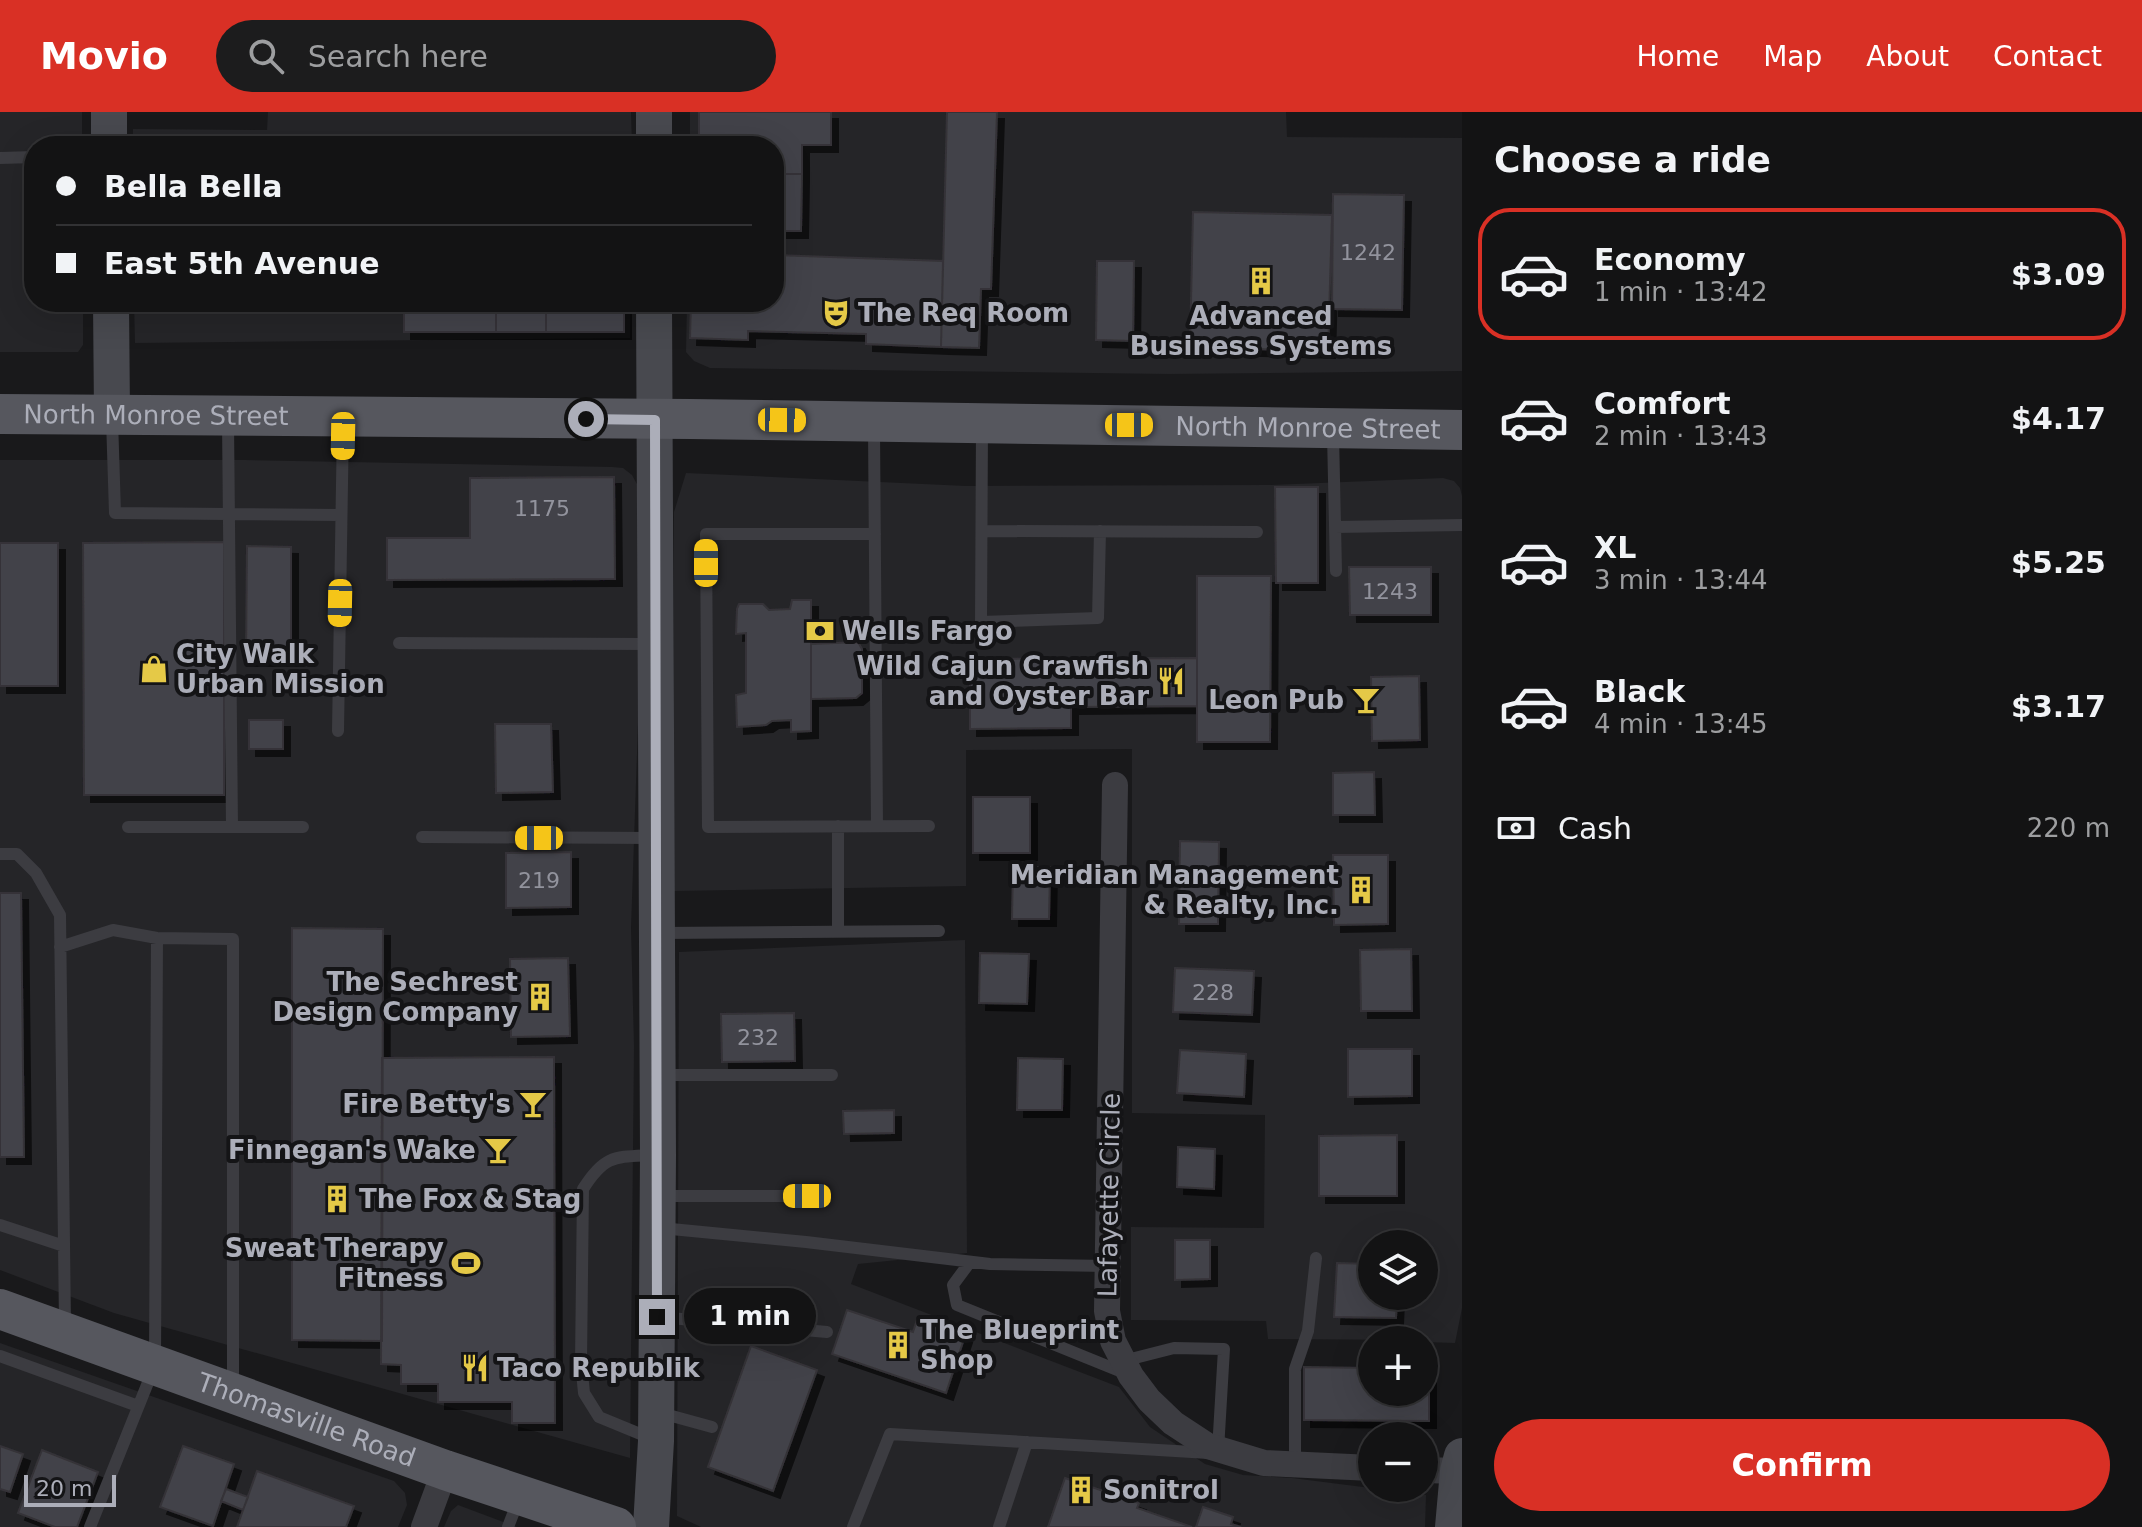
<!DOCTYPE html>
<meta charset="utf-8">
<style>
body{margin:0;font-family:"DejaVu Sans",sans-serif;background:#1c1c1d;color:#f1f3f6;height:100vh;display:flex;flex-direction:column;font-size:30px;white-space:nowrap}
*{box-sizing:border-box;margin:0}
p{font-size:26px;color:#9d9ea0}
.icon{flex:none;width:44px;height:44px;fill:none;stroke:currentColor;stroke-width:2;stroke-linecap:round;stroke-linejoin:round}
.map{position:relative;flex:1;overflow:hidden}
.drawer{display:flex;flex-direction:column;background:#131314;width:680px}
.drawer>*{flex:none}
.top-card{position:absolute;left:24px;top:24px;width:760px;height:176px;border-radius:32px;box-shadow:0 8px 32px #0002,0 0 0 2px #323234;display:grid;align-content:center;height:176px;padding:0 32px;background:#131314}
.buttons{position:absolute;left:1358px;top:1118px;display:grid;gap:16px}
.buttons a{display:grid;place-items:center;width:80px;height:80px;border-radius:50%;background:#131314;box-shadow:0 8px 32px #0002,0 0 0 2px #323234;font-size:40px}
.scale{position:absolute;left:24px;bottom:20px;width:92px;box-sizing:border-box;padding-left:8px;border:4px solid #acaeb9;border-top:0;font-size:22px;line-height:28px;white-space:nowrap;color:#acaeb9;-webkit-text-stroke:6px #141416;paint-order:stroke}
.end{position:absolute;width:36px;height:36px;margin:-18px;border:10px solid #acaeb9;background:#111;box-shadow:0 0 0 4px #111}
.from{border-radius:50%}
.bubble{position:absolute;height:56px;border-radius:28px;background:#131314;box-shadow:0 8px 32px #0002,0 0 0 2px #323234;font-size:26px;font-weight:800;line-height:56px;text-align:center}
.car{position:absolute;width:24px;height:48px;margin:-24px -12px;border-radius:10px;box-shadow:0 0 6px 2px #0007;background:linear-gradient(#f5c518 24%,#345 0 40%,#f5c518 0 76%,#345 0 86%,#f5c518 0)}
.top-card b{display:flex;align-items:center;gap:28px;height:76px;font-size:30px}
.top-card b+b{border-top:2px solid #323234}
.top-card i{width:20px;height:20px;background:#f1f3f6}
ul{padding:0;list-style:none}
li{display:flex;align-items:center;gap:24px;height:132px;margin:0 16px 12px;padding:0 16px;border:4px solid transparent;border-radius:32px}
li div{flex:1}
li b{display:block;font-size:30px}
li em{font-style:normal;font-weight:800}
li.on{border-color:#d93025}
li>.icon{width:72px;height:72px;stroke-width:1.5}
h2{padding:0 32px;font-size:36px;line-height:96px}
.pay{display:flex;align-items:center;gap:20px;height:88px;padding:0 32px;font-size:30px}
.pay p{margin-inline-start:auto}
.action{display:flex;gap:16px;margin-top:auto;padding:16px 32px}
.action a{flex:1;height:92px;border-radius:48px;background:#d93025;color:#fff;font-size:32px;font-weight:800;line-height:92px;text-align:center}
header{display:flex;align-items:center;gap:48px;box-sizing:border-box;height:112px;padding:0 40px;background:#d93025;color:#fff}
header strong{font-size:38px}
nav{display:flex;gap:44px;margin-inline-start:auto;font-size:28px}
.search{width:560px;height:72px;background:#1c1c1d;display:flex;align-items:center;gap:20px;box-sizing:border-box;padding:0 28px;border-radius:44px;color:#9d9ea0;font-size:30px}
main{display:flex;flex:1;min-height:0}
.map>svg:first-child{display:block}
.built{fill:#252528;fill-rule:evenodd}
.building{fill:#434348;stroke:#343337;stroke-width:2;filter:url(#shadow)}
.lines{fill:none;stroke-linecap:round;stroke-linejoin:round}
.lane{stroke:#3c3c41;stroke-width:12}
.street{stroke:#3c3c41;stroke-width:26}
.secondary{stroke:#48494f;stroke-width:36}
.primary{stroke:#56575e;stroke-width:40}
.route{stroke:#acaeb9;stroke-width:10}
.labels{text-anchor:middle;stroke-width:8;stroke-linejoin:round;paint-order:stroke}
.number-label{font-size:22px;fill:#92939d}
.poi-label{font-size:26px;font-weight:bold;fill:#acaeb9;stroke:#141416;text-anchor:start}
.street-label{font-size:26px;fill:#acaeb9;stroke:#141416}
</style>
<header>
<strong>Movio</strong>
<div class="search"><svg class="icon" aria-label="search" viewBox="0 0 24 24"><circle cx="10" cy="10" r="6"/><path d="M15 15l6 6"/></svg>Search here</div>
<nav><a>Home</a><a>Map</a><a>About</a><a>Contact</a></nav>
</header>
<main>
<div class="map">
<svg width="1462" height="1415" viewBox="0 0 1462 1415">
<defs>
<filter id="shadow"><feDropShadow dx="7" dy="7" stdDeviation="0" flood-color="#0009"/></filter>
</defs>
<rect width="100%" height="100%" fill="#19191b"/>
<!-- built -->
<path class="built" d="M0,0H82V34H34V190H83V233L78,240H0Z
M268,0H631L632,34H133V17L267,18Z
M690,0H1286L1287,25L1462,26V259L1169,262L710,256L694,249L686,240L687,190H774V34H690Z
M134,190H630V226L135,231Z
M0,348H244L612,355L623,356L632,363L638,374L640,554L631,816L634,934L630,1346L114,1201L0,1158Z
M686,361L966,374L1271,373L1443,366L1454,369L1460,376L1462,384V1196L1455,1231L1424,1230V1228L1268,1227L1266,1209L1131,1208V1115L1264,1116L1265,1003L1132,1001V637L966,638V774L674,779V400ZM1372,1132H1424V1184H1372Z
M965,828L967,1141L858,1152L851,1172L1119,1275L1150,1315L1205,1352L1243,1363L1292,1366L1426,1383L1425,1415H701L677,1404L679,840Z
M0,1231L394,1369L405,1381L407,1393L398,1415H0Z
M458,1393L517,1415H444L451,1399Z"/>
<!-- building -->
<path class="building" d="M699,0H831V33H802V62H774V34L699,32Z
M947,0H997L991,177H981L979,236L941,235Z
M774,62H802L801,119H774Z
M1333,82L1404,83L1402,198L1332,197Z
M1193,100L1332,103L1328,239L1190,235Z
M774,143L943,149L941,235L866,232V222L748,219V228L690,226L691,190H774Z
M1097,149H1134L1133,229L1096,228Z
M180,190H267V193H180Z
M404,190H496V220H404Z
M496,190H546V220H496Z
M546,190H624V220H546Z
M614,365L615,467L387,468V426H470V366Z
M1275,375H1318V471H1276Z
M224,430V683H84L83,431Z
M0,431H58V574H0Z
M247,434L291,435V547H246Z
M1349,455H1431V503H1350Z
M1197,464H1271L1270,630H1197Z
M792,488H811V619L791,620V608L772,609L766,613L737,615L736,583L746,581V521L736,522L737,497L739,492H763L769,498L790,497Z
M858,530L862,537V581L856,586L811,587V532Z
M1197,546V594L1071,595V616L970,617V547Z
M1419,564L1420,628L1372,629L1371,565Z
M249,608H283V637H249Z
M495,612H551L553,680L496,681Z
M1374,660L1375,703H1333V661Z
M973,685H1030V741H973Z
M1180,729L1219,730L1218,812H1179Z
M571,740V795L506,796V741Z
M1333,743H1388V812L1334,813Z
M1013,755H1050L1049,807H1012Z
M0,781H21L24,1045H0Z
M292,816L383,817L382,1229L292,1228Z
M1411,837L1412,899H1361L1360,838Z
M980,841L1029,842L1027,892L979,891Z
M568,846L570,924L511,925L510,847Z
M1175,856L1254,859L1252,903L1173,900Z
M794,901L795,949L722,950L721,902Z
M1348,937H1412V984L1348,985Z
M1180,938L1246,942L1244,985L1177,981Z
M554,945L555,1311H512V1290H438V1272H401V1253L381,1252L382,946Z
M1018,946L1063,947L1062,998H1017Z
M894,998V1021L844,1022L843,999Z
M1397,1023V1084H1319V1024Z
M1178,1035L1215,1037L1214,1077L1177,1075Z
M1175,1128H1210V1167L1175,1168Z
M1337,1151L1372,1152V1184H1397L1396,1206L1334,1205Z
M847,1198L913,1220L917,1208L965,1224L946,1281L832,1242Z
M751,1234L817,1258L773,1379L708,1355Z
M1304,1255L1372,1256V1280H1424V1257H1429V1309L1304,1308Z
M0,1334L23,1342L10,1380L0,1377Z
M183,1334L234,1352L213,1414L160,1395Z
M42,1338L98,1360L77,1415H55L18,1401Z
M257,1359L354,1394L346,1415H237Z
M1065,1366L1139,1391L1137,1396L1192,1415H1048Z
M226,1377L248,1385L243,1398L221,1389Z
M1203,1395L1233,1405L1231,1412L1241,1415H1196Z"/>
<g class="lines">
<!-- lane -->
<path class="lane" d="M0,46L34,45
M112,307L115,401L341,403
M228,310L232,715
M982,314L981,510L1098,506L1100,419
M874,317L877,714
M1333,322L1336,459
M1335,415L1462,413
M982,419L1257,420
M875,422H706L708,715L929,714
M399,531L652,532
M338,619L343,311
M838,714V820
M128,715H303
M422,725L655,726
M0,742H17L36,761L60,803L65,1213
M660,821L939,819
M60,835L113,818L157,826L233,827V1274
M663,963H832
M662,1084H807
M0,1113L64,1134
M661,1116L806,1130L990,1152L1108,1154
M970,1150L953,1173L957,1193L1127,1262
M659,1205L827,1220
M0,1244L138,1294
M1123,1249L1174,1236L1224,1237L1218,1338
M661,1301L712,1315
M650,1326L599,1305L584,1281L581,1250L583,1077C605,1042 615,1045 654,1043
M1295,1353V1257L1308,1219L1316,1146
M90,1415L155,1253L157,826
M508,1415L518,1389
M853,1415L890,1322L1209,1341
M999,1415L1027,1330"/>
<!-- street -->
<path class="street" d="M1115,673L1107,1199L1113,1229L1131,1264L1149,1288L1173,1311L1208,1334L1264,1351L1372,1356
M1424,1358L1458,1359
M424,1415L445,1358"/>
<!-- secondary -->
<path class="secondary" d="M109,0V34
M654,0V34
M111,190L112,302
M651,1415L656,1329L658,1043L654,190
M1453,1415L1458,1359L1462,1344"/>
<!-- primary -->
<g class="primary">
<path id="s1" d="M0,302L690,307L1462,318"/>
<path id="s2" d="M0,1197L445,1358L616,1415"/>
</g>
</g>
<g class="lines">
<!-- route -->
<path class="route" d="M586,307L655,308L657,1205"/>
</g>
<!-- icons -->
<defs>
<symbol id="building-bare" viewBox="-9 -9 18 18"><path d="M-4-6H4V6H1V3H-1V6H-4ZM-2.5-4.3h1.7v1.8h-1.7ZM.8-4.3h1.7v1.8H.8ZM-2.5-1h1.7V.8h-1.7ZM.8-1h1.7V.8H.8Z" fill="#e5c947" stroke="#141416" stroke-width="2.5" paint-order="stroke"/></symbol>
<symbol id="theatre-bare" viewBox="-9 -9 18 18"><path d="M-5-5.5Q0-4 5-5.5V0Q5 5 0 6Q-5 5-5 0ZM-3.3-2.5H-1v1.5H-3.3ZM1-2.5H3.3v1.5H1ZM-2.8 1Q0 5.5 2.8 1Z" fill="#e5c947" stroke="#141416" stroke-width="2.5" paint-order="stroke"/></symbol>
<symbol id="bank-bare" viewBox="-9 -9 18 18"><path d="M-6-4H6V4H-6ZM0-2.3a2.3 2.3 0 1 0 0 4.6a2.3 2.3 0 1 0 0-4.6Z" fill="#e5c947" stroke="#141416" stroke-width="2.5" paint-order="stroke"/></symbol>
<symbol id="shop-bare" viewBox="-9 -9 18 18"><path d="M-5-2.5h2.3a2.7 3.5 0 0 1 5.4 0H5L5.5 6h-11ZM-1.5-2.5h3a1.5 2.3 0 0 0-3 0Z" fill="#e5c947" stroke="#141416" stroke-width="2.5" paint-order="stroke"/></symbol>
<symbol id="restaurant-bare" viewBox="-9 -9 18 18"><path d="M-5-6h1v4h1v-4h1v4h1v-4h1v5L-1.5 .5V6h-2V.5L-5-1ZM5-6V6H3V1.5H1.5Q1.5-4 5-6Z" fill="#e5c947" stroke="#141416" stroke-width="2.5" paint-order="stroke"/></symbol>
<symbol id="bar-bare" viewBox="-9 -9 18 18"><path d="M-6-5H6L.8 .8V4.5H3.5V6h-7V4.5H-.8V.8Z" fill="#e5c947" stroke="#141416" stroke-width="2.5" paint-order="stroke"/></symbol>
<symbol id="stadium-bare" viewBox="-9 -9 18 18"><path d="M0-5a6.5 5 0 1 0 0 10a6.5 5 0 1 0 0-10ZM-3.5-1.8h7v3.6h-7Z" fill="#e5c947" stroke="#141416" stroke-width="2.5" paint-order="stroke"/></symbol>
</defs>
<g fill-rule="evenodd">
<use href="#building-bare" x="1241" y="149" width="40" height="40"/>
<use href="#theatre-bare" x="816" y="181" width="40" height="40"/>
<use href="#bank-bare" x="800" y="499" width="40" height="40"/>
<use href="#shop-bare" x="134" y="537" width="40" height="40"/>
<use href="#restaurant-bare" x="1151" y="549" width="40" height="40"/>
<use href="#bar-bare" x="1346" y="568" width="40" height="40"/>
<use href="#building-bare" x="1341" y="758" width="40" height="40"/>
<use href="#building-bare" x="520" y="865" width="40" height="40"/>
<use href="#bar-bare" x="513" y="972" width="40" height="40"/>
<use href="#bar-bare" x="478" y="1018" width="40" height="40"/>
<use href="#building-bare" x="317" y="1067" width="40" height="40"/>
<use href="#stadium-bare" x="446" y="1131" width="40" height="40"/>
<use href="#building-bare" x="878" y="1213" width="40" height="40"/>
<use href="#restaurant-bare" x="455" y="1236" width="40" height="40"/>
<use href="#building-bare" x="1061" y="1358" width="40" height="40"/>
</g>
<g class="labels">
<!-- number labels -->
<g class="number-label">
<text x="1368" y="148">1242</text>
<text x="542" y="404">1175</text>
<text x="1390" y="487">1243</text>
<text x="539" y="776">219</text>
<text x="1213" y="888">228</text>
<text x="758" y="933">232</text>
</g>
<!-- poi labels -->
<g class="poi-label">
<text x="858" y="210">The Req Room</text>
<text x="1261" y="213" text-anchor="middle">Advanced<tspan x="1261" dy="30">Business Systems</tspan></text>
<text x="842" y="528">Wells Fargo</text>
<text x="176" y="551">City Walk<tspan x="176" dy="30">Urban Mission</tspan></text>
<text x="1149" y="563" text-anchor="end">Wild Cajun Crawfish<tspan x="1149" dy="30">and Oyster Bar</tspan></text>
<text x="1344" y="597" text-anchor="end">Leon Pub</text>
<text x="1339" y="772" text-anchor="end">Meridian Management<tspan x="1339" dy="30">&amp; Realty, Inc.</tspan></text>
<text x="518" y="879" text-anchor="end">The Sechrest<tspan x="518" dy="30">Design Company</tspan></text>
<text x="511" y="1001" text-anchor="end">Fire Betty's</text>
<text x="476" y="1047" text-anchor="end">Finnegan's Wake</text>
<text x="359" y="1096">The Fox &amp; Stag</text>
<text x="444" y="1145" text-anchor="end">Sweat Therapy<tspan x="444" dy="30">Fitness</tspan></text>
<text x="920" y="1227">The Blueprint<tspan x="920" dy="30">Shop</tspan></text>
<text x="497" y="1265">Taco Republik</text>
<text x="1103" y="1387">Sonitrol</text>
</g>
<!-- street labels -->
<g class="street-label">
<text dy="9" stroke="none"><textPath href="#s1" startOffset="156">North Monroe Street</textPath></text>
<text dy="9" stroke="none"><textPath href="#s1" startOffset="1308">North Monroe Street</textPath></text>
<text transform="translate(1109 1083) rotate(-89)" y="9">Lafayette Circle</text>
<text dy="9" stroke="none"><textPath href="#s2" startOffset="326">Thomasville Road</textPath></text>
</g>
</g>
</svg>
<div class="buttons">
<a><svg class="icon" aria-label="layers" viewBox="0 0 24 24"><path d="M12 4l9 5-9 5-9-5zM3 14l9 5 9-5"/></svg></a>
<a>+</a>
<a>−</a>
</div>
<div class="scale">20 m</div>
<i class="end from" style="left:586px;top:307px"></i>
<i class="end" style="left:657px;top:1205px"></i>
<div class="bubble" style="left:684px;top:1176px;width:132px">1 min</div>
<i class="car" style="left:782px;top:308px;rotate:91deg"></i>
<i class="car" style="left:1129px;top:313px;rotate:90deg"></i>
<i class="car" style="left:343px;top:324px;rotate:181deg"></i>
<i class="car" style="left:706px;top:451px;rotate:0deg"></i>
<i class="car" style="left:340px;top:491px;rotate:181deg"></i>
<i class="car" style="left:539px;top:726px;rotate:270deg"></i>
<i class="car" style="left:807px;top:1084px;rotate:270deg"></i>
<div class="top-card">
<b><i class="from"></i>Bella Bella</b>
<b><i></i>East 5th Avenue</b>
</div>
</div>
<section class="drawer">
<h2>Choose a ride</h2>
<ul>
<li class="on"><svg class="icon" aria-label="car" viewBox="0 0 24 24"><path d="M5 17H2v-5l4-1 3-4h7l3 4 3 1v5h-3M9 17h6M6 11h13"/><circle cx="7" cy="17" r="2"/><circle cx="17" cy="17" r="2"/></svg><div><b>Economy</b><p>1 min · 13:42</p></div><em>$3.09</em></li>
<li><svg class="icon" aria-label="car" viewBox="0 0 24 24"><path d="M5 17H2v-5l4-1 3-4h7l3 4 3 1v5h-3M9 17h6M6 11h13"/><circle cx="7" cy="17" r="2"/><circle cx="17" cy="17" r="2"/></svg><div><b>Comfort</b><p>2 min · 13:43</p></div><em>$4.17</em></li>
<li><svg class="icon" aria-label="car" viewBox="0 0 24 24"><path d="M5 17H2v-5l4-1 3-4h7l3 4 3 1v5h-3M9 17h6M6 11h13"/><circle cx="7" cy="17" r="2"/><circle cx="17" cy="17" r="2"/></svg><div><b>XL</b><p>3 min · 13:44</p></div><em>$5.25</em></li>
<li><svg class="icon" aria-label="car" viewBox="0 0 24 24"><path d="M5 17H2v-5l4-1 3-4h7l3 4 3 1v5h-3M9 17h6M6 11h13"/><circle cx="7" cy="17" r="2"/><circle cx="17" cy="17" r="2"/></svg><div><b>Black</b><p>4 min · 13:45</p></div><em>$3.17</em></li>
</ul>
<div class="pay"><svg class="icon" aria-label="cash" viewBox="0 0 24 24"><path d="M3 7h18v10H3z"/><circle cx="12" cy="12" r="2"/></svg>Cash<p>220 m</p></div>
<div class="action"><a>Confirm</a></div>
</section>
</main>
